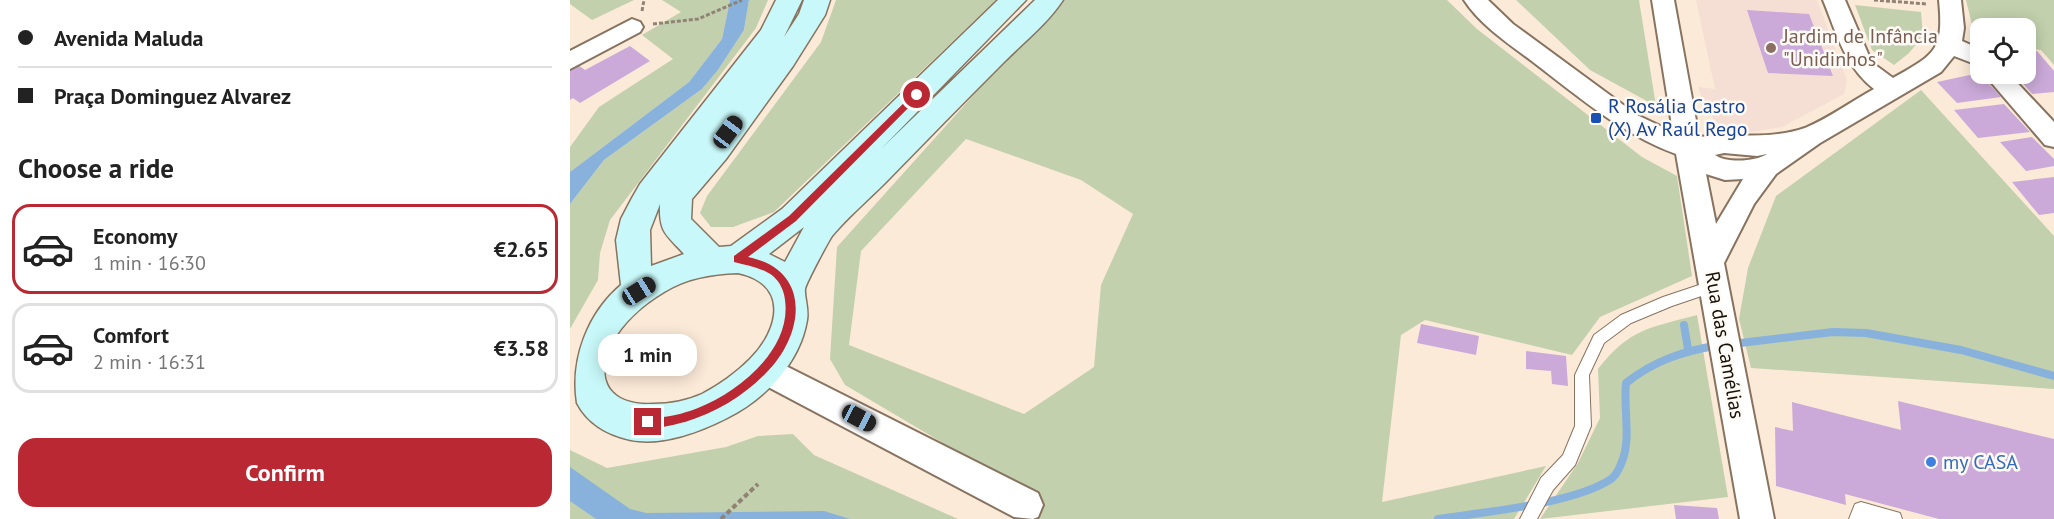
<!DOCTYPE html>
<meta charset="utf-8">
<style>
body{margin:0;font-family:"PT Sans",sans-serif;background:#f6f6f6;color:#222;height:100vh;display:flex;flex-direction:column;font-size:22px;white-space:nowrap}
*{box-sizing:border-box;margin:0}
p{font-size:20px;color:#767676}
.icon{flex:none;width:33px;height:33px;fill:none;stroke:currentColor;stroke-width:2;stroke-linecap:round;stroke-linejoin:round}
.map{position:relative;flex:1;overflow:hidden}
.side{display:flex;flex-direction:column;background:#fff;width:570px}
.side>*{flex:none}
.hud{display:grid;align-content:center;height:132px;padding:0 18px;background:#fff}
.buttons{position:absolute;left:1400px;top:18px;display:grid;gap:12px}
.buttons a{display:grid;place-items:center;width:66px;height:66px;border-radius:12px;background:#fff;box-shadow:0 3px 15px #0003;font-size:30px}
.end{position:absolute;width:27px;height:27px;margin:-14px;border:8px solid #ba2933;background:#fff;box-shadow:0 0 0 3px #fff}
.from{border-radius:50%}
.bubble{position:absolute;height:42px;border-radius:18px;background:#fff;box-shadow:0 3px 15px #0003;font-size:20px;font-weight:700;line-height:42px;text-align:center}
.car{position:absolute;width:18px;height:36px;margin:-18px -9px;border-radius:8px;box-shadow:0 0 4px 2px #0007;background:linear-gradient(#222 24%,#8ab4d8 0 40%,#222 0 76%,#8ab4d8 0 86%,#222 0)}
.hud b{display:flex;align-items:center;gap:21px;height:57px;font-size:22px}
.hud b+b{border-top:2px solid #e0e0e0}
.hud i{width:15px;height:15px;background:#222}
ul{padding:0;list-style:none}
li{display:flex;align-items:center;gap:18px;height:90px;margin:0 12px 9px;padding:0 6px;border:3px solid #e0e0e0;border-radius:18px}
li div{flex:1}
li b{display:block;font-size:22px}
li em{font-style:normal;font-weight:700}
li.current{border-color:#ba2933}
li>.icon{width:54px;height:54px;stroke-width:1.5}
h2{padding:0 18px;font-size:27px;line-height:72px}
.button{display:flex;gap:12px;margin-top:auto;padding:12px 18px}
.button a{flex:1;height:69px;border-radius:18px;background:#ba2933;color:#fff;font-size:24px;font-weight:700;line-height:69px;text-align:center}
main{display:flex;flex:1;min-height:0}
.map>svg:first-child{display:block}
.education{fill:#f5ded3}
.green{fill:#c2d0ad;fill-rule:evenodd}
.water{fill:#88b2db}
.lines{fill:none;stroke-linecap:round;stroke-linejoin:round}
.stream{stroke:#88b2db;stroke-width:8}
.building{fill:#cbaad9}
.lane-casing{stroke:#87735f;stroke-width:2}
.street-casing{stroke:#87735f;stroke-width:4}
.secondary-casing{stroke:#87735f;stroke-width:3}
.path-far1{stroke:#908376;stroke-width:3;stroke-dasharray:4 2;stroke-linecap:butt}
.path{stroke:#908376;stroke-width:4;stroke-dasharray:5 3;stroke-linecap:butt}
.lane{fill:#fff;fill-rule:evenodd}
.street{fill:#fff;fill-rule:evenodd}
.secondary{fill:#c8f8f9;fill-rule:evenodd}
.route{fill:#ba2933}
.education-dot{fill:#8d6e63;stroke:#fefaf5;stroke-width:2}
.transit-dot{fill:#1a4fb4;stroke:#fefaf5;stroke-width:2}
.shop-dot{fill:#3f7fe0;stroke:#fefaf5;stroke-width:2}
.labels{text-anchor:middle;stroke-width:5;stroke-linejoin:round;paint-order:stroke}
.education-label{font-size:20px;fill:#785e54;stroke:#fefaf5;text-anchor:start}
.transit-label{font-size:20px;fill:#164399;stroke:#fefaf5;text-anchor:start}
.street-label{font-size:20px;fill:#181109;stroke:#fefaf5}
.shop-label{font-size:20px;fill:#366cbe;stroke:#fefaf5;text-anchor:start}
</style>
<main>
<section class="side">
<div class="hud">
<b><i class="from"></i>Avenida Maluda</b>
<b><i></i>Praça Dominguez Alvarez</b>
</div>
<h2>Choose a ride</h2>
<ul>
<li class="current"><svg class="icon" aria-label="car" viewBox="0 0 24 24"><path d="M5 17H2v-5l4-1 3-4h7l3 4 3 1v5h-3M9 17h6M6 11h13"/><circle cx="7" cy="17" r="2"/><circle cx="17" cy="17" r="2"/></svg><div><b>Economy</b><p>1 min · 16:30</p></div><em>€2.65</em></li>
<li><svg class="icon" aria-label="car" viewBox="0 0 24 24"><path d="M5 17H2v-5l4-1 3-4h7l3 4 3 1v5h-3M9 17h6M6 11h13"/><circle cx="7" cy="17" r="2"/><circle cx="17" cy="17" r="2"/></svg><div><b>Comfort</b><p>2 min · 16:31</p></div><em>€3.58</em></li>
</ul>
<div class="button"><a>Confirm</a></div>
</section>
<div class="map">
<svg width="1484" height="519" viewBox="0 0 1484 519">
<rect width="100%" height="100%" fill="#fcead8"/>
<!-- education -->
<path class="education" d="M1126,0H1247L1277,80L1274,94L1212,127L1181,132L1157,128L1147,122L1136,111L1128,87L1145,89Z"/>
<!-- green -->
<path class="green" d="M0,0H64L22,20L0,4Z
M92,0H160L152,39L119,82L0,172V147L29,107L103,59L72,35L111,12Z
M179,0H198L186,28L40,220L30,253L28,280L0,329V204L34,160L132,89L148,70L174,30Z
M266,0H426L204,212L163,227H141L130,213L137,196L251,42Z
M489,0H877L907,29L1072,157L1107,176L1122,276L1030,317L1002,355L855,320L831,335L812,502L976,466L944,519H462L469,500L275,385L260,359L267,247ZM396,139L511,180L563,214L531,285L524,367L454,414L279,345L291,251Z
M946,0H1069L1086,106L1020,70Z
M1396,0H1484V65L1471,50L1455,48V28H1410V36L1403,29Z
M1285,5L1351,12L1353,36L1339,53L1324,65L1302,50Z
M1351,90L1484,236V389L1181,368L1169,319L1178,268L1206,196Z
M1127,315L1158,497L970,519L1008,463L1030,418L1028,369C1060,328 1080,328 1127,315Z
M223,434L244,455L388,519H0V450L37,468L156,447L188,436Z"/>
<!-- water -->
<path class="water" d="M160,0H179L174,30L148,70L132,89L34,160L0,204V172L119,82L152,39Z
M0,467L60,509L76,513L254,511L280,519H26L0,501Z"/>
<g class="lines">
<!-- stream -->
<path class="stream" d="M1114,325L1118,349
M1162,344L1263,332L1296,333L1391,350L1484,376
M868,519C913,512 1004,504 1041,479C1045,476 1049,469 1051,464C1062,440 1053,409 1056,383C1085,360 1114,351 1150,345"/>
</g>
<!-- building -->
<path class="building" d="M1177,10L1239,14L1263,76L1198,73Z
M60,46L80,61L10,103L3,98L0,100V69L8,65L15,70Z
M1467,51L1484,71V92L1462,94L1445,74H1455V52Z
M1409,73L1431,97L1387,103L1367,82Z
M1434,104L1460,132L1408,138L1384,110Z
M1462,137L1484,159V166L1456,171L1430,142Z
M1484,177V213L1469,215L1442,182Z
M851,324L909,336L906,355L847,343Z
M956,351L996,356L998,386L982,384L981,371L956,369Z
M1328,401L1484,439V519H1369L1275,494L1276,505L1206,486L1205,427L1223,431L1222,402L1331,430Z
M1104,505L1147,508L1149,519H1106Z"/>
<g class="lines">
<defs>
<path id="lane" d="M1144,280L1149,282L1151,286L1149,290L1102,306L1061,323L1034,343L1019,375L1021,426L1005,465L983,490L967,519H950L971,478L993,455L1005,426V375L1024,335L1051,315L1093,297Z
M1291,502L1330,513L1332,519H1279L1285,504Z"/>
<path id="street" d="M894,0H918L943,24L1067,115L1103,132L1082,0H1104L1129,137C1163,133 1202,140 1235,128C1259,118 1282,101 1304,89C1274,65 1267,34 1253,0H1275L1299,56L1304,64L1323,78C1365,54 1374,51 1369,0H1391L1394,28L1392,41L1410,49V66L1384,56L1371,72L1250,143L1206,174L1184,204L1154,263L1204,519H1170L1106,154C1050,133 1009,97 963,62C939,44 910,25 894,0ZM1154,153L1187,156L1197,154C1185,162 1156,163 1145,155ZM1136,174L1155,180L1173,179L1146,224Z
M62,19L70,22L73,27L70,32L0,69V51Z
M1414,74H1439L1484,122V147L1475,145Z
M194,355L468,493L473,505L468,517L463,519L444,517L183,379L178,369L183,359Z"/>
<path id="secondary" d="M206,0H232L214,37L229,14L234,0H260L255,15L223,66L156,159L122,199L121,219L149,247L161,246L212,209L428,0H456L312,148L465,0H493C478,23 453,43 434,62C394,102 355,142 316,182C298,200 278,217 262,236C258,242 236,283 235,289C234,296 239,308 237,320C230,363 195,399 157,418C130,432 92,446 61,440C38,435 18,424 7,403C0,359 18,313 51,285L46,240L51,219L62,198L70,184L191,30ZM90,204C89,233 96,234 114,254L81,266L80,230ZM234,227L215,262L199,254ZM168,273C219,284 210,329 180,359C166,373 149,385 132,394C116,401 100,404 83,404C41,406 23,382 42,343C53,322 74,304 94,292C117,278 141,274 168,273Z"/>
</defs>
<!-- lane casing -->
<use href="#lane" class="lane-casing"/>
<!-- street casing -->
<use href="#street" class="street-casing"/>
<!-- secondary casing -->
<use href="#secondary" class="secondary-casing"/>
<!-- path-far1 -->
<path class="path-far1" d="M1304,0L1357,4
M72,11L74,0
M83,24L128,19L172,0"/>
<!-- path -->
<path class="path" d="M151,519L188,484"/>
<!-- lane -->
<use href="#lane" class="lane"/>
<!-- street -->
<use href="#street" class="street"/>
<!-- secondary -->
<use href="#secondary" class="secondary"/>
</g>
<!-- route -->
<path class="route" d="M344,93L351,95L226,221L178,257C242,270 235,334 196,373C174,396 145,413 115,422C102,425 88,430 74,426V418C81,416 86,417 93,417C104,416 118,412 128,408C169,392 222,349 215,300C214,291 210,282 203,276C191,267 178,266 164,262V256L219,216Z"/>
<!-- markers -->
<circle class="education-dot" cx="1201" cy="48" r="6"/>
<rect class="transit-dot" x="1020" y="112" width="12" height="12" rx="3"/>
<circle class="shop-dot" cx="1361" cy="462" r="6"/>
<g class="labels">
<!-- education labels -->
<g class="education-label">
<text x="1213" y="43">Jardim de Infância<tspan x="1213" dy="23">"Unidinhos"</tspan></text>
</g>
<!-- transit labels -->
<g class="transit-label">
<text x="1038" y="113">R Rosália Castro<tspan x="1038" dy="23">(X) Av Raúl Rego</tspan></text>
</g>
<!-- street labels -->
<g class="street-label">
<text transform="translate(1155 345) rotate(80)" y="7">Rua das Camélias</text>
</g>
<!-- shop labels -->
<g class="shop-label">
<text x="1373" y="469">my CASA</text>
</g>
</g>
</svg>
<div class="buttons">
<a><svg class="icon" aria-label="locate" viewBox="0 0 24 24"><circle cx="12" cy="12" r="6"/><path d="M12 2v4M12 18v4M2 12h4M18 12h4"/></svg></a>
</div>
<i class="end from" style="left:347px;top:95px"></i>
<i class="end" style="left:78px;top:422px"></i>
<div class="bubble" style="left:28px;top:334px;width:99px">1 min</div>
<i class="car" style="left:158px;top:132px;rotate:37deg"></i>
<i class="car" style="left:69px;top:291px;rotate:58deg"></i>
<i class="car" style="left:289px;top:418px;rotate:118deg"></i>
</div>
</main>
